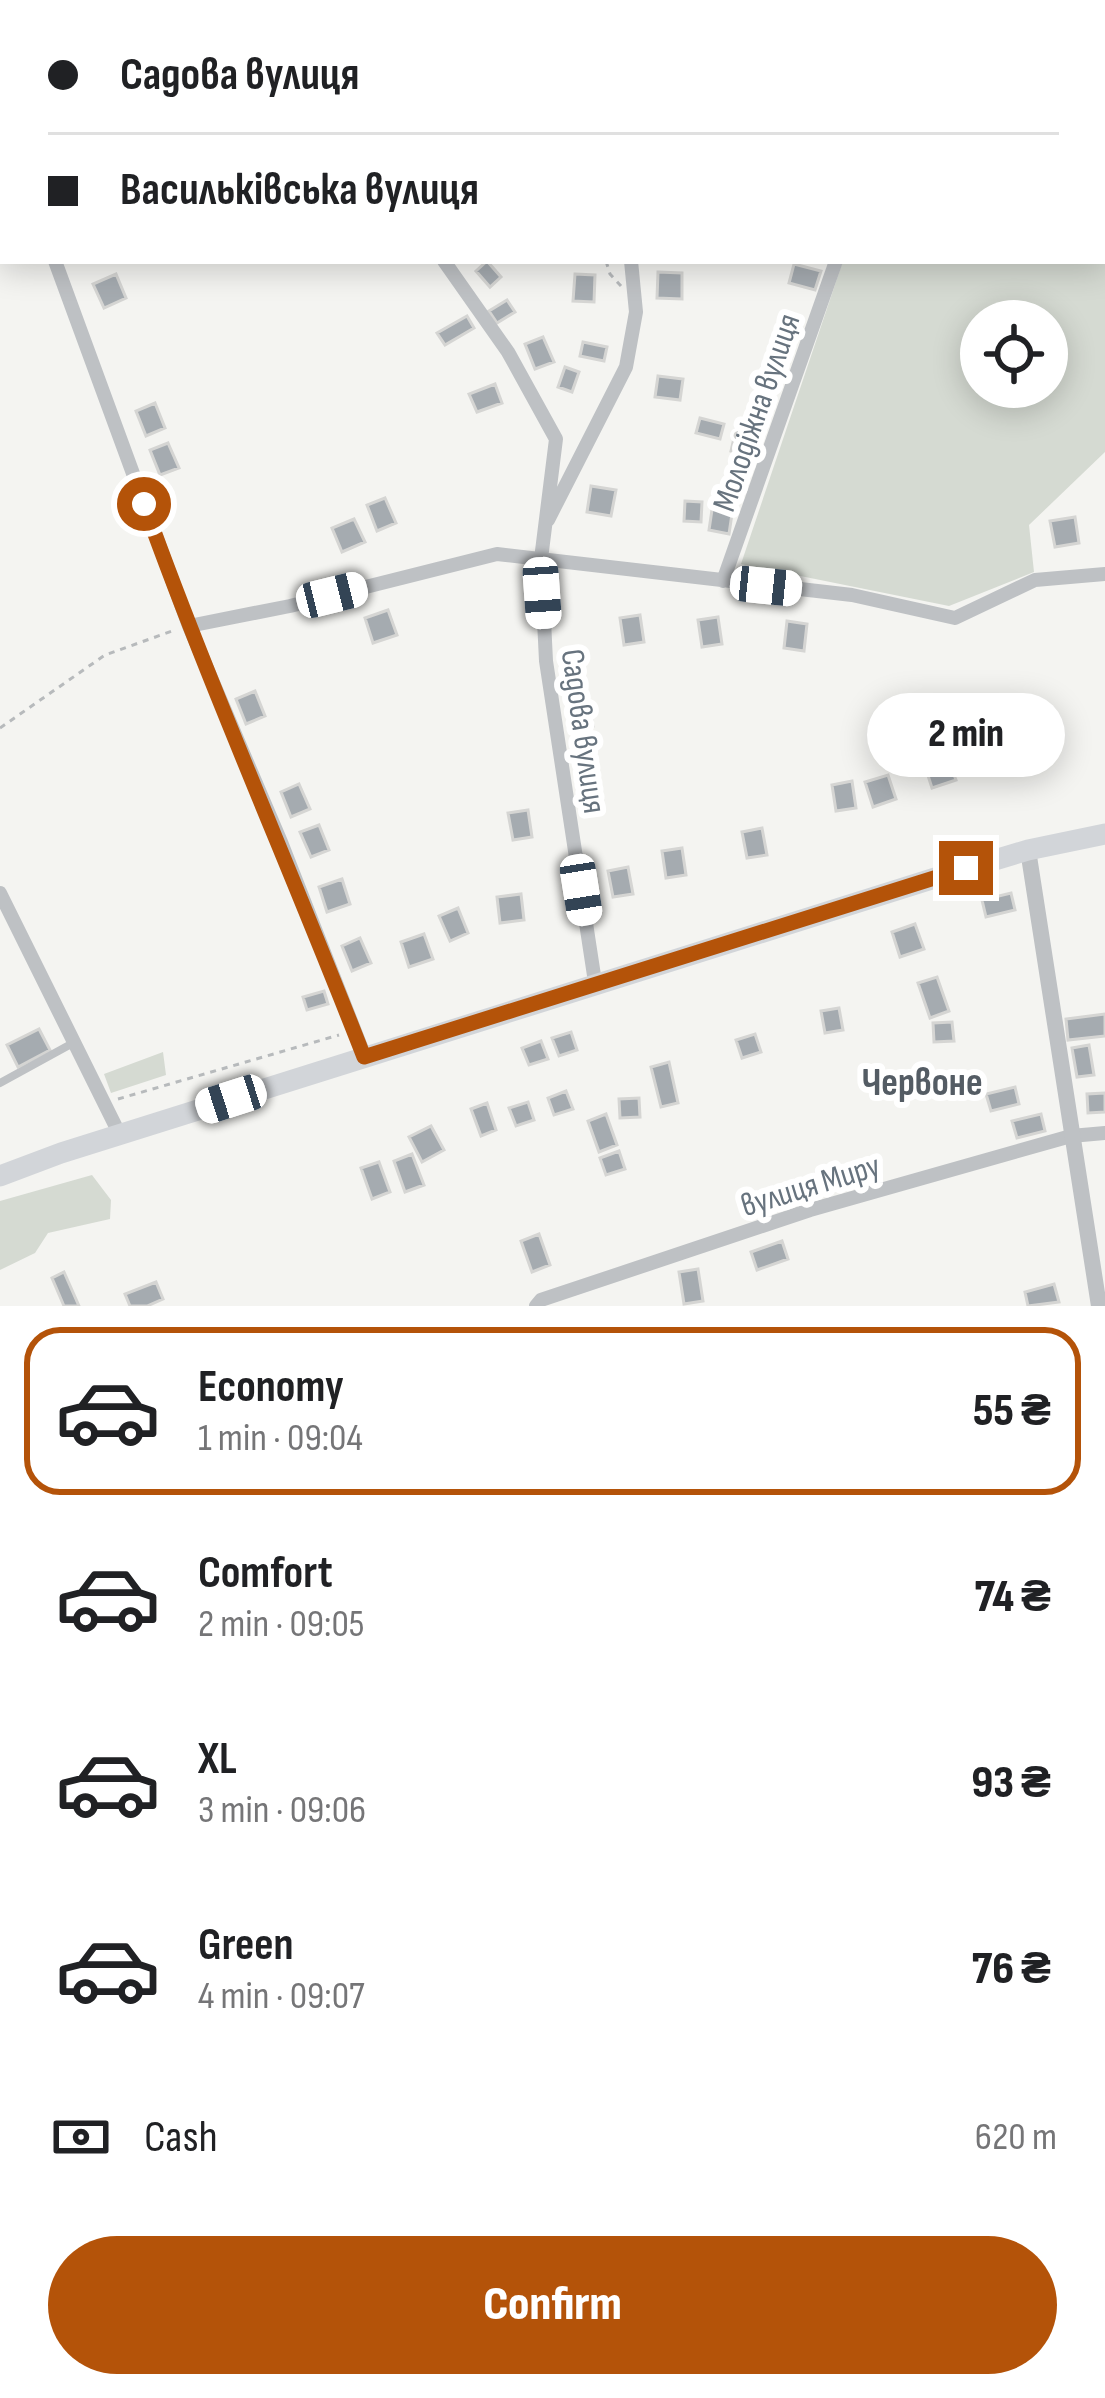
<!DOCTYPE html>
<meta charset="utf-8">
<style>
body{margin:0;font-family:"Sofia Sans Condensed",sans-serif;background:#f6f6f6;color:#202124;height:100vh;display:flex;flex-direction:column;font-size:45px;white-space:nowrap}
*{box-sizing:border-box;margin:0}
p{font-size:39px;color:#757577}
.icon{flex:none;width:66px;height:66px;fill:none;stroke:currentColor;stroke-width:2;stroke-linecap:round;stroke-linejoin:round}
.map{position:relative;height:1306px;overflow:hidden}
.side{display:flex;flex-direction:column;background:#fff;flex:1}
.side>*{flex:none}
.hud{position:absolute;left:0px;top:0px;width:1107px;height:264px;box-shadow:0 6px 30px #0003;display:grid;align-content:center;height:264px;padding:0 48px;background:#fff}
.fabs{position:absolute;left:960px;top:300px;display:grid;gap:24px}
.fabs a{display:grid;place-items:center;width:108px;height:108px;border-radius:50%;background:#fff;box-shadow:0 6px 30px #0003;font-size:60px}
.end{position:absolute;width:54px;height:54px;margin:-27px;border:15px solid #b45309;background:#fff;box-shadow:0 0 0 6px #fff}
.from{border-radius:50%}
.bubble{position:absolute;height:84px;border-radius:42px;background:#fff;box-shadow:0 6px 30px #0003;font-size:39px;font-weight:800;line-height:84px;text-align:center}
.car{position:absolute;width:36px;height:72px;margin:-36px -18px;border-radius:15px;box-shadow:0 0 9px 3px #0007;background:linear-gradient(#fff 24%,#345 0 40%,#fff 0 76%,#345 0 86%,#fff 0)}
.hud b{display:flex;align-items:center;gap:42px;height:114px;font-size:45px}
.hud b+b{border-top:3px solid #e0e0e0}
.hud i{width:30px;height:30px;background:#202124}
ul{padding:21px 0 0;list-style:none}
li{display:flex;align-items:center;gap:36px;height:168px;margin:0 24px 18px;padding:0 24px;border:6px solid transparent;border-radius:36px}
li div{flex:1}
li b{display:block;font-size:45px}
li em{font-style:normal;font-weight:800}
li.current{border-color:#b45309}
li>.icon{width:108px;height:108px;stroke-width:1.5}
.pay{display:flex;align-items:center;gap:30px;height:132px;padding:0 48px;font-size:45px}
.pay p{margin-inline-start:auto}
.action{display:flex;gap:24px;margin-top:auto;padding:24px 48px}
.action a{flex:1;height:138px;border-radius:72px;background:#b45309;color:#fff;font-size:48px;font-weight:800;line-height:138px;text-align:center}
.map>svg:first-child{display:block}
.green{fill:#d5dad2;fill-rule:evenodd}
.building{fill:#a5abb0;stroke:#d5d5d3;stroke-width:3}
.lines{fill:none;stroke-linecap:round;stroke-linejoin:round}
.path{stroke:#b7babc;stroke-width:3;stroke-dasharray:6 6;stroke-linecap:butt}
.service{stroke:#bec1c4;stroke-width:8}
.minor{stroke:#bec1c4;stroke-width:14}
.tertiary{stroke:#bec1c4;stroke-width:16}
.primary{stroke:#d2d5d9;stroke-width:21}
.route{stroke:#b45309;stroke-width:15}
.labels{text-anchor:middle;stroke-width:12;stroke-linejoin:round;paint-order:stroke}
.street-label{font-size:33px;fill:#67737e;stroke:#fff}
.quarter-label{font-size:39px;font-weight:bold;fill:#545c64;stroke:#fff}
</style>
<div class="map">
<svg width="1105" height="1306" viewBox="0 0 1105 1306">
<rect width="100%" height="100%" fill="#f4f4f1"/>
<!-- green -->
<path class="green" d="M951,0H1105V452L1029,525L1034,572L949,606L741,564L843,261H1104V3H949ZM981,321H1047V387H981Z
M163,1052L166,1075L111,1093L104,1074Z
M92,1175L111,1200L110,1219L48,1233L35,1253L0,1270V1201Z"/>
<!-- building -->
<path class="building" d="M487,261L501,277L490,287L476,271Z
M794,264L821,271L815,290L789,283Z
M658,272L682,273V299L657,298Z
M116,274L126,298L104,308L93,284Z
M575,274L595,275L594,302L573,301Z
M507,300L515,312L497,323L489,311Z
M467,316L474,328L445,345L437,333Z
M543,337L554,362L535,369L525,344Z
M583,342L607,347L604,361L580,356Z
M565,367L579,372L572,392L558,387Z
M658,376L683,379L680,400L655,397Z
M495,384L502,403L477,412L469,394Z
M155,403L165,428L146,436L136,411Z
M700,418L724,424L720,439L696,433Z
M737,425L761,430L755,456L731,451Z
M168,443L179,468L160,475L150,450Z
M591,486L616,490L611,516L587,512Z
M385,498L396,523L377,531L367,505Z
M685,501L702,502L701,522L684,521Z
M713,503L733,507L729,534L709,530Z
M1075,517L1079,543L1055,547L1050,521Z
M354,519L365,542L342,552L332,528Z
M388,610L397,635L373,643L365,618Z
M640,615L644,642L624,645L620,618Z
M718,617L722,644L702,647L698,620Z
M787,621L807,624L804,651L784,648Z
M255,691L265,716L246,724L236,699Z
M588,699L593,726L573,730L568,703Z
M1033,727L1042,752L1018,760L1010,735Z
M947,756L956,780L932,788L924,763Z
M888,775L896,799L873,807L865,782Z
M852,781L856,808L836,811L832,785Z
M299,784L310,809L291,817L281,792Z
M528,810L532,837L513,840L508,813Z
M319,825L329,850L311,857L300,832Z
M762,828L767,855L747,858L742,832Z
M682,848L686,875L666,878L662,851Z
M628,867L633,894L613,897L608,871Z
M342,879L350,904L327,912L319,887Z
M1011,893L1015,910L986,917L982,900Z
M521,894L524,920L500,923L497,897Z
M458,908L468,933L450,941L439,916Z
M915,924L924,949L900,957L892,932Z
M424,934L433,959L409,967L401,942Z
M360,938L371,963L352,971L342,946Z
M937,977L949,1011L930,1018L918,983Z
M324,991L328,1004L307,1010L303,997Z
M839,1008L843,1030L825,1033L821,1011Z
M1105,1014V1036L1068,1040L1066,1019Z
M952,1022L954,1041L934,1042L933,1023Z
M39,1029L50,1050L18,1067L7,1045Z
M571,1032L577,1050L559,1056L552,1038Z
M755,1034L761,1052L742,1058L736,1040Z
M541,1041L548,1059L529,1065L522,1048Z
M1089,1045L1094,1075L1077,1077L1072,1048Z
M669,1062L678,1103L661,1107L651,1067Z
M1015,1087L1019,1104L991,1111L986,1094Z
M566,1091L573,1109L554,1115L548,1098Z
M1105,1093V1112L1088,1113L1087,1094Z
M639,1098L640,1117L620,1118L619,1099Z
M528,1102L534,1120L516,1126L509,1108Z
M487,1103L496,1130L481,1136L471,1109Z
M606,1114L617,1145L599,1152L588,1121Z
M1041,1114L1045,1131L1017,1138L1012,1121Z
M431,1126L444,1150L422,1162L409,1137Z
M619,1151L625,1169L606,1175L600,1158Z
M412,1154L424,1185L405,1192L394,1161Z
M379,1162L390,1192L372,1199L361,1168Z
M539,1234L550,1265L532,1272L521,1241Z
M782,1241L788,1259L757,1270L751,1252Z
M698,1269L703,1301L684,1304L679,1272Z
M64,1272L79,1306H64L52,1278Z
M156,1282L163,1299L147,1306H130L125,1294Z
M1054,1284L1059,1302L1028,1306L1025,1292Z"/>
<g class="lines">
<!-- path -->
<path class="path" d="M606,261L610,274L621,286
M0,728L105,655L175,630
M118,1099L339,1035"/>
<!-- service -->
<path class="service" d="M0,1083L73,1043"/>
<!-- minor -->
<path class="minor" d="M247,0L250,3
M701,3L702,0
M0,123L3,130
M55,261L189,626L281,842L365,1057
M444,261L508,352L556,439L541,559L546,661L595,982
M548,520L626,367L636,312L631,261
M723,581L836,261
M189,626L290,606L497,554L852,595L955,618L1035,580L1105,574
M0,893L120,1135
M536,1306L541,1300L810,1210L1071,1136L1105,1133"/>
<!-- tertiary -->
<path class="tertiary" d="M1028,850L1099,1306"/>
<!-- primary -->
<path class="primary" d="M0,1176L61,1153L935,878L1028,850L1105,834"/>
</g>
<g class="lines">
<!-- route -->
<path class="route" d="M144,504C211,690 292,872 364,1057L966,868"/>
</g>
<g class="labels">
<!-- street labels -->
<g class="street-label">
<text transform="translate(755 412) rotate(-71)" y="12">Молодіжна вулиця</text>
<text transform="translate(585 731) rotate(82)" y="12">Садова вулиця</text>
<text transform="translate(810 1184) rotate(-17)" y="12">вулиця Миру</text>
</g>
<!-- quarter labels -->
<g class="quarter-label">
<text x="922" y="1095">Червоне</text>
</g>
</g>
</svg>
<div class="fabs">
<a><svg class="icon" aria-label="locate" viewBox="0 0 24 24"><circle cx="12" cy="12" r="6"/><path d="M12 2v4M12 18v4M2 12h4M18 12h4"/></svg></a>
</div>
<i class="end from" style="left:144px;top:504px"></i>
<i class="end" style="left:966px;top:868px"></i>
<div class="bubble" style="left:867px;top:693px;width:198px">2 min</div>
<i class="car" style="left:766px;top:586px;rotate:96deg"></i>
<i class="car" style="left:542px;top:593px;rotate:176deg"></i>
<i class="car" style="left:332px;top:595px;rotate:76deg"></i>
<i class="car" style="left:581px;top:890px;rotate:171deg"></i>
<i class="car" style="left:231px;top:1099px;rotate:252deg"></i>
<div class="hud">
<b><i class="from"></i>Садова вулиця</b>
<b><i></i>Васильківська вулиця</b>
</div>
</div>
<section class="side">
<ul>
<li class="current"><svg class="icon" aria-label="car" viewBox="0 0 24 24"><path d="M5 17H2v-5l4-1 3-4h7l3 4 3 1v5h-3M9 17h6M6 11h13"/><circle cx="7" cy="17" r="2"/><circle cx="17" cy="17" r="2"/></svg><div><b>Economy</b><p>1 min · 09:04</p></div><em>55 ₴</em></li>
<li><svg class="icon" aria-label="car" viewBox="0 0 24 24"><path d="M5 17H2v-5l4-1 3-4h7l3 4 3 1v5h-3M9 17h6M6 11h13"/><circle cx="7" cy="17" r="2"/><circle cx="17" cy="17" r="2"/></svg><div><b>Comfort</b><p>2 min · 09:05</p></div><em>74 ₴</em></li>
<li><svg class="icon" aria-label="car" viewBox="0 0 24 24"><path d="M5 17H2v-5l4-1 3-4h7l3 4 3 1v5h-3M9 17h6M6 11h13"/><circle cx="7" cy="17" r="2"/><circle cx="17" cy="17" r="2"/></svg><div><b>XL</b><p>3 min · 09:06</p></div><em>93 ₴</em></li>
<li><svg class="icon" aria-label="car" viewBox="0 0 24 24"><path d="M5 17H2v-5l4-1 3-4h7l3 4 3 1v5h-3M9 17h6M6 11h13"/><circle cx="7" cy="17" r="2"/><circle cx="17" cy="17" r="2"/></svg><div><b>Green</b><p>4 min · 09:07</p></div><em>76 ₴</em></li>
</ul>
<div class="pay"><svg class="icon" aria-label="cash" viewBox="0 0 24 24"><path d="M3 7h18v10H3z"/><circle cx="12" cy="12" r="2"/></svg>Cash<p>620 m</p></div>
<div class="action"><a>Confirm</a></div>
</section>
